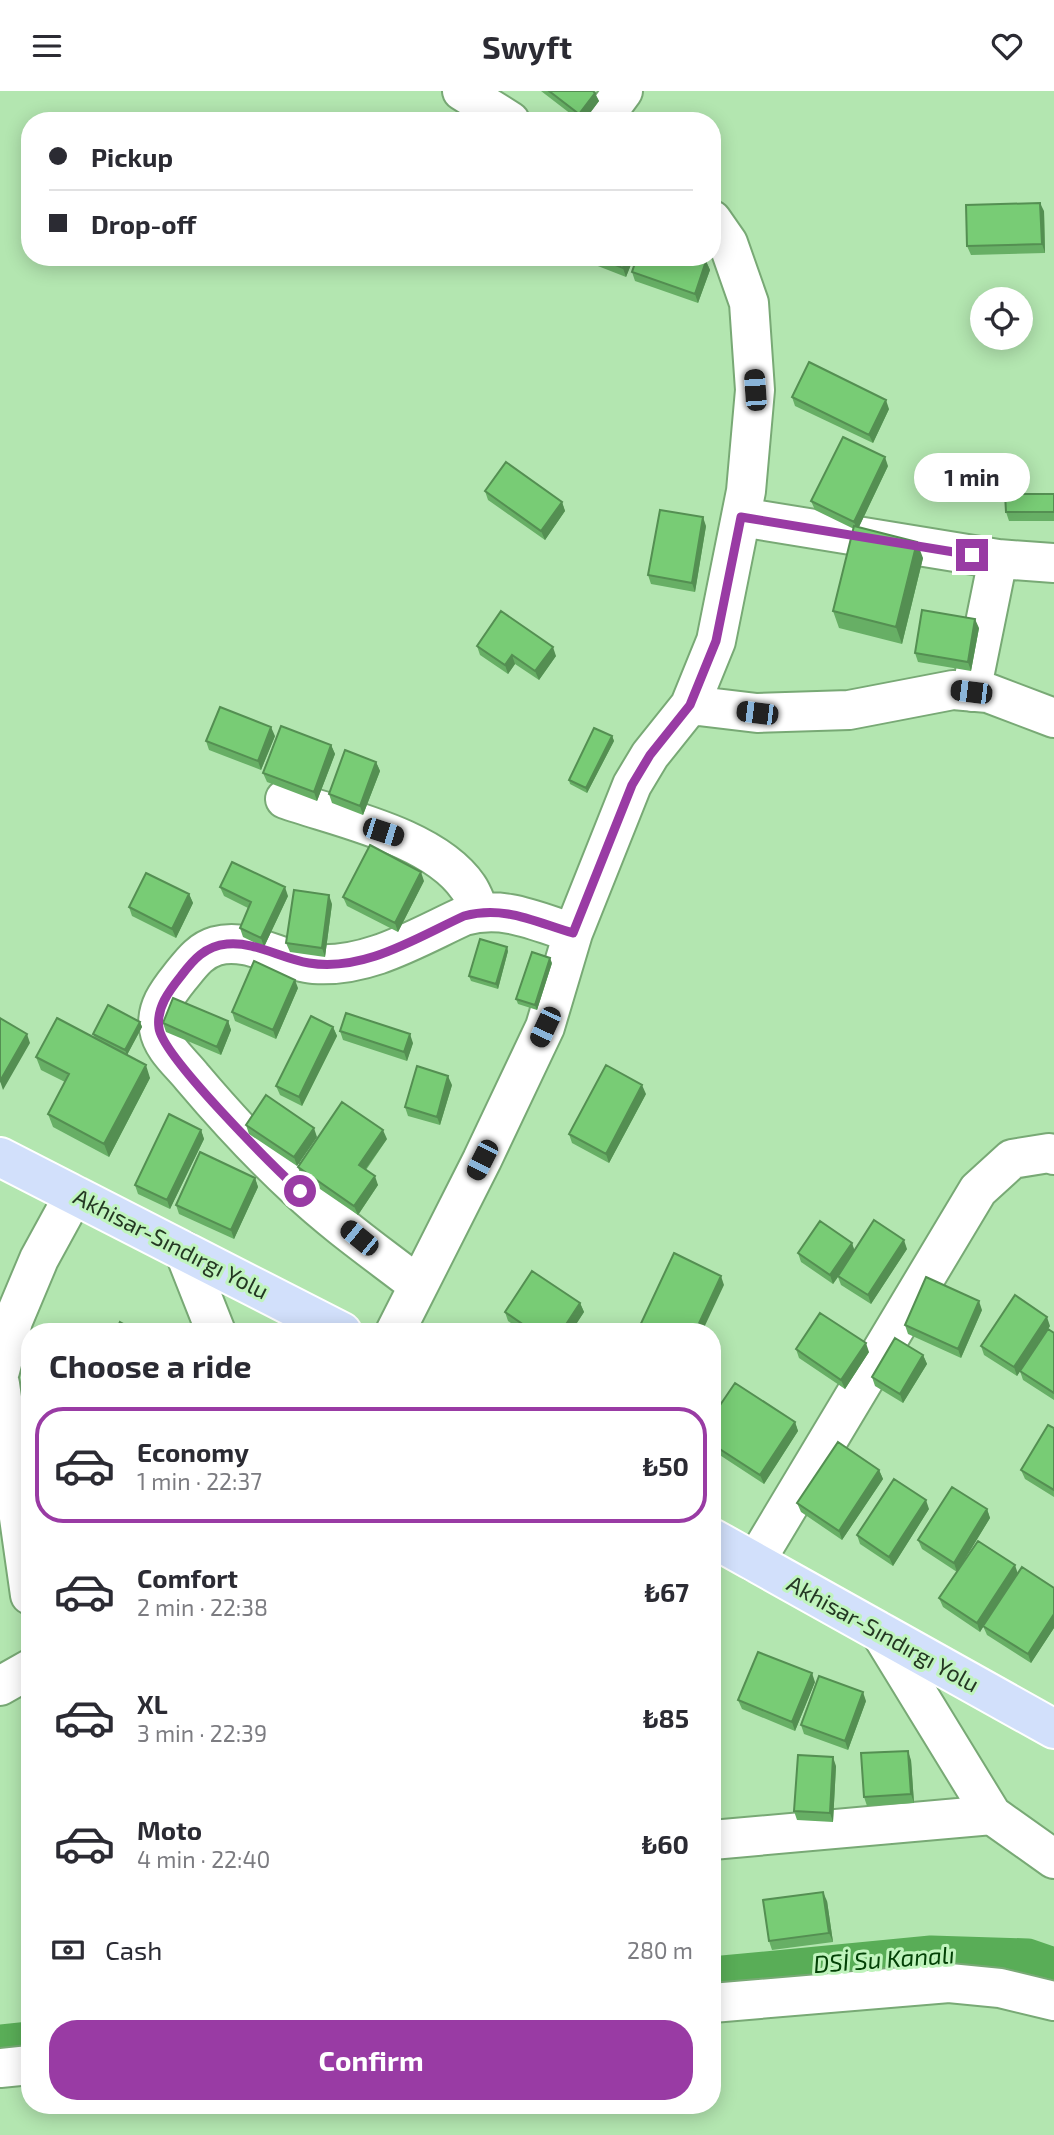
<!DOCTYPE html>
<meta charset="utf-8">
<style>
body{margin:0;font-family:"Exo 2",sans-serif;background:#f2f2f3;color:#2b2b33;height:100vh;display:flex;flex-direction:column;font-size:26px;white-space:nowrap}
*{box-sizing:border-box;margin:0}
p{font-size:23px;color:#7c7c81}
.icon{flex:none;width:38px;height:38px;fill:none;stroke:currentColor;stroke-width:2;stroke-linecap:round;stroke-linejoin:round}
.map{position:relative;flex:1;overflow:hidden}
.details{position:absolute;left:21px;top:1232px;width:700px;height:791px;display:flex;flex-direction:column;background:#fff;border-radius:28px;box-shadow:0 4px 18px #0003}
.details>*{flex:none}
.top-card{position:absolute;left:21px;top:21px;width:700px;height:154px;border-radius:28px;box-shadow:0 4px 18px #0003;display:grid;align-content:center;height:154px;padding:0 28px;background:#fff}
.fabs{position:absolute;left:970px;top:196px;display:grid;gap:14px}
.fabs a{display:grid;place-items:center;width:63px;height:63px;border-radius:50%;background:#fff;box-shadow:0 4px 18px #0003;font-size:35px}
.end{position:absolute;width:32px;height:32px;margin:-16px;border:9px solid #993ba4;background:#fff;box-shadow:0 0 0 4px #fff}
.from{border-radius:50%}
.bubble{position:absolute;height:49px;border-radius:24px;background:#fff;box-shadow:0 4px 18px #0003;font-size:23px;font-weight:700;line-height:49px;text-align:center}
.car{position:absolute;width:21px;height:42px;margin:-21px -10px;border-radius:9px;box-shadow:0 0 5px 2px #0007;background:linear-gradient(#222 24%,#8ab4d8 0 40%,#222 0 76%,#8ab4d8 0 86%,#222 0)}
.top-card b{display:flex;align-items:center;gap:24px;height:66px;font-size:26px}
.top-card b+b{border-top:2px solid #e1e1e2}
.top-card i{width:18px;height:18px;background:#2b2b33}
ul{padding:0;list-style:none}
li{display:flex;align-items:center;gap:21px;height:116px;margin:0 14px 10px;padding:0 14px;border:4px solid transparent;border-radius:28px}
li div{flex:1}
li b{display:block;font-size:26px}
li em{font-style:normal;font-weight:700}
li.on{border-color:#993ba4}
li>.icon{width:63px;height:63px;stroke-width:1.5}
h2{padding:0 28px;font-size:32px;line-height:84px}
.pay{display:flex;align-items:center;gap:18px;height:77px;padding:0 28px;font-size:26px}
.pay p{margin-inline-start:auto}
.cta{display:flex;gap:14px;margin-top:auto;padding:14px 28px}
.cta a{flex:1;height:80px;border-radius:28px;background:#993ba4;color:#fff;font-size:28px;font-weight:700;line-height:80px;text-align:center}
header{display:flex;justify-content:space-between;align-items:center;height:91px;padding:0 28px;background:#fff;font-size:32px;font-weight:700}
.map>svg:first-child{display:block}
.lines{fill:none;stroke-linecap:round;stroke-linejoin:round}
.canal{stroke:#59ad57;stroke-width:35}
.minor-casing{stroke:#78a975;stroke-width:42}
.major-casing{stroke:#fff;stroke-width:42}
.minor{stroke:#fff;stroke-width:38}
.major{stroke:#d2e0fb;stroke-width:38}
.wall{fill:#67af65}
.shaded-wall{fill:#548f52}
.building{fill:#78cc75;stroke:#548f52;stroke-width:2}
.route{stroke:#993ba4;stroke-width:9}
.labels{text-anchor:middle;stroke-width:6;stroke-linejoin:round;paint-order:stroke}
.street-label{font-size:23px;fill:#243823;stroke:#c0f4bd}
.water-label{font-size:24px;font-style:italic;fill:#034106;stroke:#c0f4bd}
</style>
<header><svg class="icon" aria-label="menu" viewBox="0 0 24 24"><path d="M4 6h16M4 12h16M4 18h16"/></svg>Swyft<svg class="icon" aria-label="heart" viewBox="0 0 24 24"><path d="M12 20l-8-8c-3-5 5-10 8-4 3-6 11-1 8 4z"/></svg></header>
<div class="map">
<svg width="1054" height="2044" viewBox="0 0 1054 2044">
<rect width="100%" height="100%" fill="#b3e6b0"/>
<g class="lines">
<!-- canal -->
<path class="canal" d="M712,1883L931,1862L1028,1865L1054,1874
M0,1951L30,1948"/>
<defs>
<path id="minor" d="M462,0L510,30
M601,30L623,0
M741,426L998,468L1054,472
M971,601L998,468
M690,614L757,622L849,619L953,599L988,602L1054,627
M285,708C340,727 434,746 468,796C473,803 476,813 480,821
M184,1160L216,1241
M418,1194C378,1163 335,1133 298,1098C260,1063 225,1025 192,986C181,972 162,957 159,938C155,918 168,901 180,886C190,874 199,860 216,855C249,846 280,870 314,873C368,877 416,847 464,825C504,814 535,830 573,842
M395,1241L482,1069L545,936L573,842L632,694L650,664L690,614L716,550L746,400L755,299L749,212L728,152L712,129
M0,1280L13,1230L39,1168L74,1104
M0,1293L30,1504
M755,1471L978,1099L1012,1068L1049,1062L1054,1064
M880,1541L992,1724L1054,1768
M0,1595L30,1578
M712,1749L992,1724
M712,1912L949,1892L1000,1897L1054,1910
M0,1977L30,1974"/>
<path id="major" d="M0,1066L342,1241
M712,1447L1054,1638"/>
</defs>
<!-- minor casing -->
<use href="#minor" class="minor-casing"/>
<!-- major casing -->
<use href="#major" class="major-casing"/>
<!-- minor -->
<use href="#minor" class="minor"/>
<!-- major -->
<use href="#major" class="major"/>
</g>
<!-- wall -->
<path class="wall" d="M541,0H593L599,10L584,30H580Z
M1044,120L1045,162L971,164L967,155Z
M584,166H634L626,186L585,170Z
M706,170L710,179L698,212L635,190L632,181Z
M792,306L889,318L873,352L795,315Z
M888,375L859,436L923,467L902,553L839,537L833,520L854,438L815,419L811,410Z
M485,400L562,411L565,420L545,449L488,409Z
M1054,403V430H1009L1006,421Z
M706,435L695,501L651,493L648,484Z
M979,537L971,580L918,571L915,562Z
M477,555L556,565L539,589L515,573L508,583L480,564Z
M275,645L261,679L209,659L206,650Z
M612,645L614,650L587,702L570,693L569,689Z
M331,654L335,663L317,710L267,691L263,682Z
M376,671L380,680L363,724L332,712L329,703Z
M424,790L398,841L347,815L343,806Z
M220,796L288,805L264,856L243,846L240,837L248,817L224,805Z
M189,803L193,812L176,847L132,825L129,816Z
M332,813L325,866L290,861L286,852Z
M508,860L498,898L471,890L469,885Z
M552,872L537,919L518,913L516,908Z
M298,897L276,948L235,930L232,921Z
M228,930L231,939L221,964L166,941L163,932Z
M140,931L142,936L127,964L150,987L109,1066L53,1036L48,1023L65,991L41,979L36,966L95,947L93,943Z
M333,936L337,945L302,1015L280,1004L276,995Z
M340,940L413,952L407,970L343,949Z
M452,994L440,1034L408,1025L405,1016Z
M646,1003L609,1072L572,1052L569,1043Z
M246,1034L317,1046L297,1075L249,1043Z
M201,1039L204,1048L170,1118L138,1103L135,1094Z
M387,1048L366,1079L378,1094L358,1124L301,1085L298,1076Z
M255,1087L258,1096L234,1148L179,1123L176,1114Z
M852,1152L854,1159L907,1158L871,1213L841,1194L838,1186L833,1193L801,1171L798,1162Z
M580,1212L584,1221L571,1241H524L508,1230L505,1221Z
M982,1219L961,1267L908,1243L905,1234Z
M1050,1235L1048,1238L1054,1242V1309L1023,1289L1020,1280L1017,1285L984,1264L981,1255Z
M796,1258L869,1261L845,1298L799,1267Z
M923,1264L927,1273L903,1312L875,1295L872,1286Z
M712,1326L795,1331L798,1340L764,1393L712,1359Z
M1054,1337V1406L1025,1388L1021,1379Z
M879,1379L883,1388L842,1449L801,1421L797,1412Z
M929,1418L893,1475L860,1453L857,1444Z
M987,1418L990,1427L957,1481L922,1458L918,1449Z
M1018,1483L1054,1497V1537L1031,1572L987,1544L983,1535L980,1541L943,1516L939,1507Z
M815,1591L795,1640L742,1618L738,1609Z
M866,1610L848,1659L804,1643L801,1634Z
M911,1669L914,1712L867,1715L864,1706Z
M836,1675L833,1731L797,1729L794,1720Z
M827,1810L833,1851L772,1859L769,1850Z"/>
<!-- shaded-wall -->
<path class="shaded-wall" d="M595,2L599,10L584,30H582L579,23Z
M1040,112L1044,120L1045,162L1042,153Z
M627,166H634L626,186L623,177Z
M706,170L710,179L698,212L695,203Z
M886,309L889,318L873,352L869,344Z
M885,366L888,375L857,440L854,431Z
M562,411L565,420L545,449L541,440Z
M703,426L706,435L695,501L692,492Z
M917,451L923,467L902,553L896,536Z
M975,528L979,537L971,580L968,571Z
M553,556L556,565L539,589L535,580Z
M512,564L515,573L508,583L505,574Z
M271,636L275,645L261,679L258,670Z
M612,645L614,650L587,702L586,697Z
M331,654L335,663L317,710L314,701Z
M376,671L380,680L363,724L360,715Z
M421,781L424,790L398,841L395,832Z
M285,796L288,805L264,856L261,847Z
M189,803L193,812L176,847L172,838Z
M329,804L332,813L325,866L322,857Z
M507,856L508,860L498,898L496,893Z
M550,867L552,872L537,919L535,914Z
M295,889L298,897L276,948L273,939Z
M228,930L231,939L221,964L217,956Z
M140,931L142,936L127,964L125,959Z
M333,936L337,945L302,1015L299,1006Z
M27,943L30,952L3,999L0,990Z
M410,943L413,952L407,970L404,961Z
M146,974L150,987L109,1066L104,1053Z
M448,985L452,994L440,1034L437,1026Z
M642,994L646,1003L609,1072L606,1063Z
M314,1037L317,1046L297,1075L294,1066Z
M201,1039L204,1048L170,1118L167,1109Z
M383,1039L387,1048L362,1083L359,1074Z
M375,1085L378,1094L358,1124L354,1115Z
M255,1087L258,1096L234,1148L231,1139Z
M904,1149L907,1158L871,1213L868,1204Z
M852,1152L855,1161L833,1193L830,1184Z
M721,1185L724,1194L702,1241H695Z
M979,1210L982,1219L961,1267L958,1258Z
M580,1212L584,1221L571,1241H561Z
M1047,1226L1050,1235L1017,1285L1014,1276Z
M866,1252L869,1261L845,1298L841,1289Z
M923,1264L927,1273L903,1312L900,1303Z
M795,1331L798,1340L764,1393L760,1384Z
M879,1379L883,1388L842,1449L839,1440Z
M926,1409L929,1418L893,1475L889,1466Z
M987,1418L990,1427L957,1481L954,1472Z
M1015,1474L1018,1483L980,1541L977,1532Z
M1054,1523V1537L1031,1572L1028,1563Z
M812,1582L815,1591L795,1640L792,1631Z
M863,1601L866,1610L848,1659L845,1650Z
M908,1660L911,1669L914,1712L911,1703Z
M833,1666L836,1675L833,1731L830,1722Z
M823,1801L827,1810L833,1851L829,1842Z"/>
<!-- building -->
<path class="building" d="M549,0H593L595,2L579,23Z
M1040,112L1042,153L967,155L966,114Z
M595,166H627L623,177Z
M637,166H697L706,170L695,203L632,181Z
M809,271L886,309L869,344L792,306Z
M843,346L885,366L854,431L811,410Z
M506,371L562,411L541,440L485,400Z
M1005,403H1054V421H1006Z
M660,419L703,426L692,492L648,484Z
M854,435L917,451L896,536L833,520Z
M922,519L975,528L968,571L915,562Z
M501,520L553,556L535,580L512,564L505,574L477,555Z
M220,616L271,636L258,670L206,650Z
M281,635L331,654L314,701L263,682Z
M594,637L612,645L586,697L569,689Z
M345,659L376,671L360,715L329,703Z
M370,754L421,781L395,832L343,806Z
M232,771L285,796L261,847L240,837L251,811L220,796Z
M146,782L189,803L172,838L129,816Z
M294,799L329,804L322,857L286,852Z
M480,848L507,856L496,893L469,885Z
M532,861L550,867L535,914L516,908Z
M254,870L295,889L273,939L232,921Z
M173,907L228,930L217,956L163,932Z
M108,914L140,931L125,959L93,943Z
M346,922L410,943L404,961L340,940Z
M311,925L333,936L299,1006L276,995Z
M0,927L27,943L0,990Z
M57,927L146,974L104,1053L48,1023L69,983L36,966Z
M606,974L642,994L606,1063L569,1043Z
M417,975L448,985L437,1026L405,1016Z
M266,1004L314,1037L294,1066L246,1034Z
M342,1011L383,1039L359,1074L375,1085L354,1115L298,1076Z
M169,1023L201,1039L167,1109L135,1094Z
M200,1061L255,1087L231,1139L176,1114Z
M874,1129L904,1149L868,1204L838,1185Z
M820,1130L852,1152L830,1184L798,1162Z
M674,1162L721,1185L695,1241H637Z
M532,1180L580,1212L561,1241H534L505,1221Z
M926,1186L979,1210L958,1258L905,1234Z
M1015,1204L1047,1226L1014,1276L981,1255Z
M820,1222L866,1252L841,1289L796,1258Z
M120,1231L138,1241H115Z
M1048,1238L1054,1242V1302L1020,1280Z
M895,1247L923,1264L900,1303L872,1286Z
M735,1292L795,1331L760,1384L712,1353V1326Z
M1048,1334L1054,1337V1399L1021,1379Z
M838,1351L879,1379L839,1440L797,1412Z
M894,1388L926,1409L889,1466L857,1444Z
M952,1396L987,1418L954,1472L918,1449Z
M978,1450L1015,1474L977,1532L939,1507Z
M1022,1476L1054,1497V1523L1028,1563L983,1535Z
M758,1561L812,1582L792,1631L738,1609Z
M819,1585L863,1601L845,1650L801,1634Z
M908,1660L911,1703L864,1706L861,1662Z
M798,1664L833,1666L830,1722L794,1720Z
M823,1801L829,1842L769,1850L763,1809Z"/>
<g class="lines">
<!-- route -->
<path class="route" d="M300,1100C274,1076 162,965 159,937C156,917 169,900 181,885C193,869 205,855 227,853C254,850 282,868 309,872C364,881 416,847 464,825C504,814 535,831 573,842L632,694L650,664L690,614L716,550L741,426L972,464"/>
</g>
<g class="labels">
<!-- street labels -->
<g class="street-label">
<text transform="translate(171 1153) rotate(27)" y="8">Akhisar-Sındırgı Yolu</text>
<text transform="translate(883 1543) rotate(29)" y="8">Akhisar-Sındırgı Yolu</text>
</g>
<!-- water labels -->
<g class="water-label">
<text transform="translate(884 1869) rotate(-4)" y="8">DSİ Su Kanalı</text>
</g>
</g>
</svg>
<div class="fabs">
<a><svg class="icon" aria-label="locate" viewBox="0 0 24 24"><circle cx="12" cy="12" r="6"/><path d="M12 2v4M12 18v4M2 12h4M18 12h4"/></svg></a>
</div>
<i class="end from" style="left:300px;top:1100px"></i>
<i class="end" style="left:972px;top:464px"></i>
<div class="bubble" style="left:914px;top:362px;width:116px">1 min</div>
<i class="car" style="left:755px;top:299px;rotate:356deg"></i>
<i class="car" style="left:971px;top:601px;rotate:277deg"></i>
<i class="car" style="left:757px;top:622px;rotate:277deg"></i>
<i class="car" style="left:383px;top:741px;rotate:108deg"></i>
<i class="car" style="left:545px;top:936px;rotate:205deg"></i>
<i class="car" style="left:482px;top:1069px;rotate:207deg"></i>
<i class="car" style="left:359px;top:1147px;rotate:309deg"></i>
<div class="top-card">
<b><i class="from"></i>Pickup</b>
<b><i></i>Drop-off</b>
</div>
<section class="details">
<h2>Choose a ride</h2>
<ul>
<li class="on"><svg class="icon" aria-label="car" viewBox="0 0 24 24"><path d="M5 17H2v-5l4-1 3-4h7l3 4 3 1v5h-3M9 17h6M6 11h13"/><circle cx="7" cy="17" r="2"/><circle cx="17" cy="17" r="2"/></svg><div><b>Economy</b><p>1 min · 22:37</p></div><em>₺50</em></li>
<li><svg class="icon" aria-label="car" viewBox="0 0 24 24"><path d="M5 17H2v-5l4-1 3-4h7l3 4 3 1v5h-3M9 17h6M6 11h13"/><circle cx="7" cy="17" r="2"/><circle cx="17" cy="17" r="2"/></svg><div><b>Comfort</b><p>2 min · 22:38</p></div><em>₺67</em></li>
<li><svg class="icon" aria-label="car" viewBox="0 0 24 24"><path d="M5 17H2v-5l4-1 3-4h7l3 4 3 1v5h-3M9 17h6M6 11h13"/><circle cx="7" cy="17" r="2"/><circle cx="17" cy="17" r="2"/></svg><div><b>XL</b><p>3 min · 22:39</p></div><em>₺85</em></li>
<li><svg class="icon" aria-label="car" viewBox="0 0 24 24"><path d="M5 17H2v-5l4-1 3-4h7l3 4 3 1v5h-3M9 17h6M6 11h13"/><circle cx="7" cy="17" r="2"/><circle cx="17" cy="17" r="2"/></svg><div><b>Moto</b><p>4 min · 22:40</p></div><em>₺60</em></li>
</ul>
<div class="pay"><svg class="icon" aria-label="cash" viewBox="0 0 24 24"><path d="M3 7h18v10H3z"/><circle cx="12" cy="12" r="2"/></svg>Cash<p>280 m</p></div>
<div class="cta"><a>Confirm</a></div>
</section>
</div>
